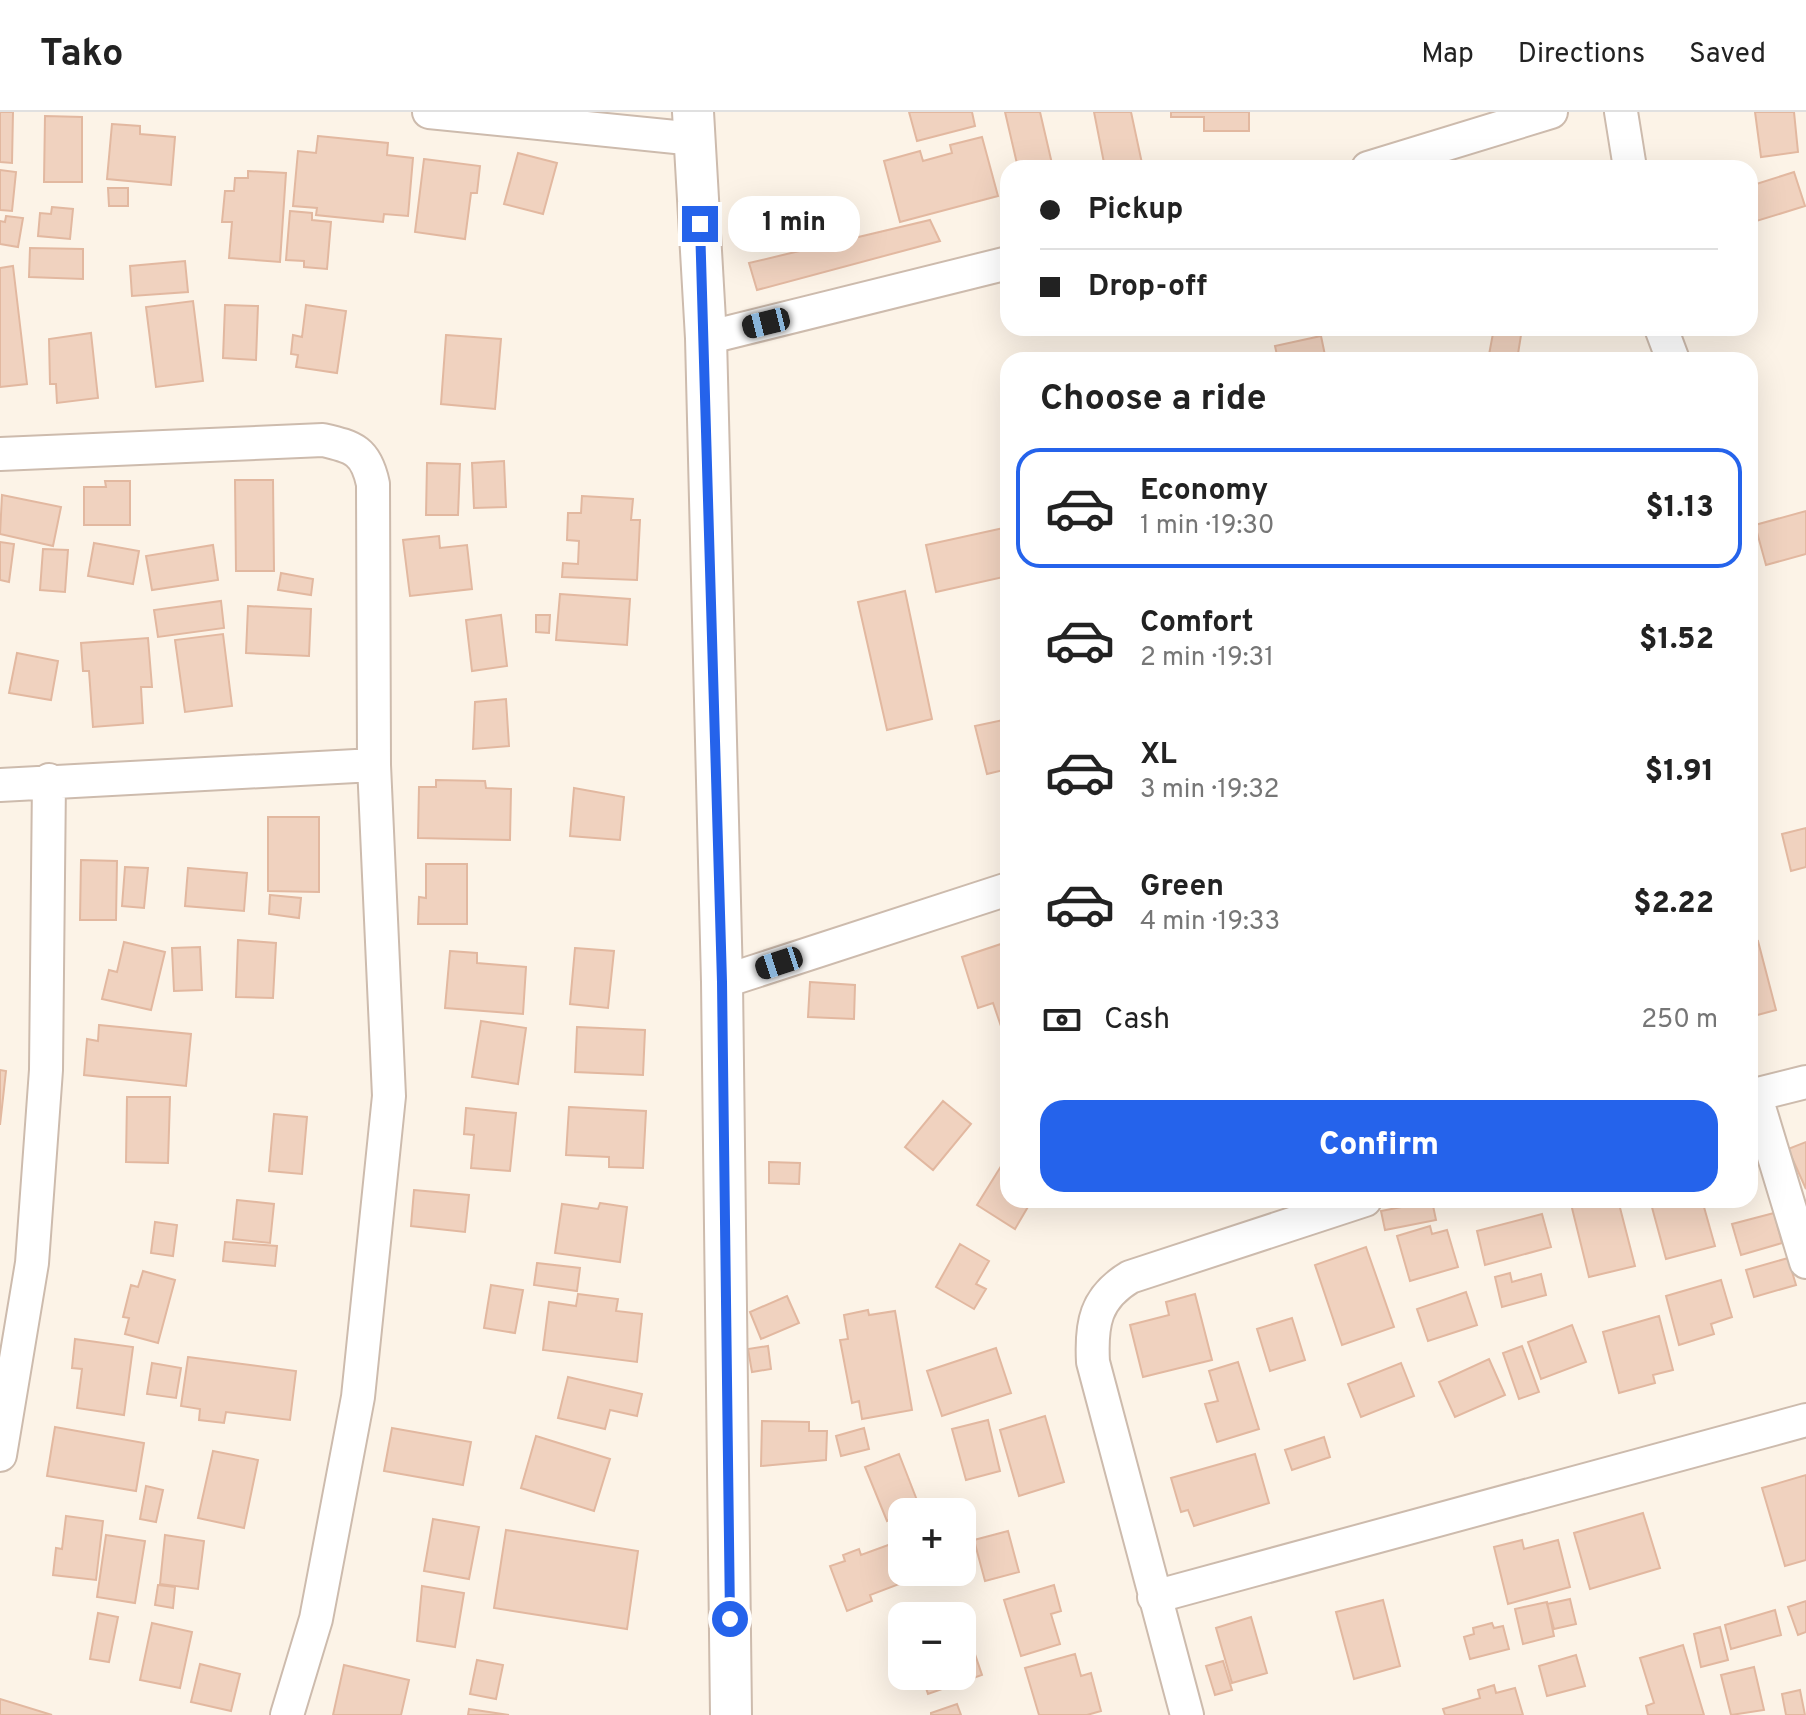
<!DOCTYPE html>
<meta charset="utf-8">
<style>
body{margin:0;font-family:Overpass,sans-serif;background:#f6f6f6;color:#222;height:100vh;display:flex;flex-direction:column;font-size:30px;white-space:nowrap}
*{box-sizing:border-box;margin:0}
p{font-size:26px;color:#767676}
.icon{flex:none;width:44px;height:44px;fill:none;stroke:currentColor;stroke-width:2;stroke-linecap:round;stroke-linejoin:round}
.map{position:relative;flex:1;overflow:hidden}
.sheet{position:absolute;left:1000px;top:240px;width:758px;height:856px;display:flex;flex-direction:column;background:#fff;border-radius:24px;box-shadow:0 8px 32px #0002}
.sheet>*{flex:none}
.guide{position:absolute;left:1000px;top:48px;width:758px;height:176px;border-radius:24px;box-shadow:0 8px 32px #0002;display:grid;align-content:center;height:176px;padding:0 40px;background:#fff}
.controls{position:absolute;left:888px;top:1386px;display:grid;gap:16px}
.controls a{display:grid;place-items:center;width:88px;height:88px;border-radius:16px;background:#fff;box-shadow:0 8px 32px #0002;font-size:40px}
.end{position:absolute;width:36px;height:36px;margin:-18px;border:10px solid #2563eb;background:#fff;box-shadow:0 0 0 4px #fff}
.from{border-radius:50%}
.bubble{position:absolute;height:56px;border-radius:24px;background:#fff;box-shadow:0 8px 32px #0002;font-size:26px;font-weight:800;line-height:56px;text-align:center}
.car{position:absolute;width:24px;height:48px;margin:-24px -12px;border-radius:10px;box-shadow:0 0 6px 2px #0007;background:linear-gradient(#222 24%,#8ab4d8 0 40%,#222 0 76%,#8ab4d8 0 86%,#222 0)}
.guide b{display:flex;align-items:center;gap:28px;height:76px;font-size:30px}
.guide b+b{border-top:2px solid #e0e0e0}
.guide i{width:20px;height:20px;background:#222}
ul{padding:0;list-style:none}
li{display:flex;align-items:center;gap:24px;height:120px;margin:0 16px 12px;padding:0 24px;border:4px solid transparent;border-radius:24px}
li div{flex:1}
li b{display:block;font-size:30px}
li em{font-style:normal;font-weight:800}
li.current{border-color:#2563eb}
li>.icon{width:72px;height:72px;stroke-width:1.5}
h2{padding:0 40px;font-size:36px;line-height:96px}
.pay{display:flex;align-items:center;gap:20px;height:88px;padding:0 40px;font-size:30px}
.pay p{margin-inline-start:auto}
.button{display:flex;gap:16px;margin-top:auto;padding:16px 40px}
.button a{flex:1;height:92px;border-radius:24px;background:#2563eb;color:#fff;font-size:32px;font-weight:800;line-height:92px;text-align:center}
header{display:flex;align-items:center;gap:48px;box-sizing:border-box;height:112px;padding:0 40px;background:#fff;border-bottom:2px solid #e0e0e0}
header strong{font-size:38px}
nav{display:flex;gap:44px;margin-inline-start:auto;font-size:28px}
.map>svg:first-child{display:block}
.building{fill:#f0d2bf;stroke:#e2b8a0;stroke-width:2}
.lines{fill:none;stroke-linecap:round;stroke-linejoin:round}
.minor-casing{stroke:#cdbbad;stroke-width:36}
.tertiary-casing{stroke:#cdbbad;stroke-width:44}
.minor{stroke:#fff;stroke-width:32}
.tertiary{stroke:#fff;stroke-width:40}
.route{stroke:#2563eb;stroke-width:10}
</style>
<header>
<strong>Tako</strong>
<nav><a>Map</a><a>Directions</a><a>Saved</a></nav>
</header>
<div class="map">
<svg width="1806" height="1603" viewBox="0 0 1806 1603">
<rect width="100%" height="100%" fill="#fcf3e7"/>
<!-- building -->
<path class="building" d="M0,0H13L12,51L0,50Z
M909,0H972L975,14L917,29Z
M1005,0H1040L1053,56H1018Z
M1094,0H1131L1143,56H1105Z
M1171,0H1249V19H1204V5H1171Z
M1755,0H1794L1798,40L1761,45Z
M45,4L82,5V70H44Z
M112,12L140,14V22L175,25L171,73L107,67Z
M318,24L388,31L387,43L413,46L408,104L384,102L383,110L316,103L317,96L293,94L298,39L316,41Z
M982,25L998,84L900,110L884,49L920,39L923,49L952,41L950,33Z
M518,41L557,51L543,102L504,92Z
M424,47L480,54L477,81H471L465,127L415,120Z
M0,58L16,60L12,99L0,98Z
M248,59L286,61L280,150L229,146L232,110H222L225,79H234L235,66H248Z
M1794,60L1805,94L1750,111V74Z
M108,76H128V94H109Z
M52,95L73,97L70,127L38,124L40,101L51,102Z
M290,99L312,101V108L331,110L327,157L304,155V149L286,148Z
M6,104L23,106L18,135L0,132V109L5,110Z
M930,108L940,129L757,178L749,151Z
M30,136L83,137V167L29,165Z
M185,149L188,180L132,184L130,154Z
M13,154L27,272L0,275V156Z
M193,189L203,269L156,275L146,195Z
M225,193L258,194L256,248L223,246Z
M306,193L346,199L337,261L296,255L298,243L291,242L293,223L302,225Z
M1494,216L1522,217L1517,248H1488Z
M91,221L98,286L57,291L56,272H50L49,227Z
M446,223L501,227L495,297L441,292Z
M1321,224L1326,248H1278L1275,234Z
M504,349L506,395L474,396L472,351Z
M427,351L460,352L458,403H426Z
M235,368H273L274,459H236Z
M105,369H130V413H84V375H106Z
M2,383L61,395L53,434L0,422Z
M582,384L633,387L631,408H640L637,468L562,465L563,451L578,452L579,429L567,428L568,401H581Z
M1806,399V442L1766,453L1755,413Z
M1008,415V464L936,480L926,433Z
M439,424L440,436L467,433L472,477L410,484L403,428Z
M0,430L14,432L9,470L0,468Z
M94,431L139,439L133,472L88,464Z
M213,433L218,468L152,478L146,444Z
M43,437L68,438L65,480L40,478Z
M281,461L313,467L311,483L278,478Z
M905,479L932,607L887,618L858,490Z
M560,482L630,487L627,533L556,528Z
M221,489L224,516L158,525L154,498Z
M248,494L311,497L309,544L246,541Z
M501,503L507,554L472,559L466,508Z
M536,503H550L549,521L536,520Z
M223,522L232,594L185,600L175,528Z
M148,526L152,575H141L143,611L93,615L89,559H83L81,531Z
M17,541L58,549L51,588L9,581Z
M506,587L509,634L473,637L475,590Z
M1008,607V657L987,662L975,614Z
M436,668L485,669L486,676L511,677L510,728L418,726L419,675H436Z
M574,676L624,685L620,728L570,724Z
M268,705H319V780L268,779Z
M1806,716V755L1791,759L1782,722Z
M81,748L117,749L116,808H80Z
M426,752H467V812H418L419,785L426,786Z
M125,755L148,756L144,796L122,794Z
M188,756L247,761L244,799L185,794Z
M270,783L301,786L299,806L269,802Z
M238,828L276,831L273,886L236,885Z
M1758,829L1776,898L1750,905V831Z
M124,830L165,840L151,898L102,887L109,858L117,860Z
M1007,830L1008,918L1003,920L993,891L978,896L962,845Z
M200,835L202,878L174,879L172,836Z
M575,836L614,839L608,896L570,892Z
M450,839L477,841V851L526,855L523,902L445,896Z
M810,870L855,873L854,907L808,905Z
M481,909L526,916L518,972L472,965Z
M99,913L191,922L186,974L84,963L87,927L98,929Z
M577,915L645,918L643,963L575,960Z
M0,958L6,959L0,1013Z
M127,985H170L168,1051L126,1050Z
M943,989L971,1012L933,1058L905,1035Z
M569,995L646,999L643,1056L609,1055V1045L566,1043Z
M466,996L516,1001L510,1059L471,1056L474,1023L464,1022Z
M274,1002L307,1005L302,1062L269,1059Z
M1806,1030V1077L1788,1037Z
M1008,1043V1088H1032L1015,1117L977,1093Z
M769,1050L800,1051L799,1072L769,1071Z
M414,1078L469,1083L465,1120L411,1114Z
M237,1088L274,1092L270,1131L233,1127Z
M1570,1088H1618L1635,1154L1589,1165Z
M1650,1088H1702L1715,1134L1666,1147Z
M1432,1089L1436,1108L1385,1118L1381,1099Z
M600,1091L627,1095L620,1150L555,1141L562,1092L598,1097Z
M1774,1101L1782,1131L1741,1143L1732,1112Z
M1542,1102L1551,1135L1485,1153L1477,1119Z
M155,1110L177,1113L173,1144L151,1141Z
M1430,1114L1432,1122L1447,1118L1458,1155L1410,1169L1397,1124Z
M225,1130L277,1134L275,1154L223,1149Z
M960,1132L989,1149L976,1172L986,1177L974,1197L936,1175Z
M1366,1135L1394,1215L1342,1233L1315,1153Z
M1788,1146L1796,1173L1754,1185L1746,1158Z
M537,1151L580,1156L577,1179L534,1173Z
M143,1159L175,1168L158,1231L125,1222L129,1206L123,1205L131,1173L138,1175Z
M1510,1161L1512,1170L1541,1162L1546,1183L1502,1195L1495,1165Z
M1721,1168L1732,1205L1711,1212L1714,1222L1679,1233L1666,1184Z
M491,1173L523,1178L515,1221L484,1216Z
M1466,1180L1477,1213L1428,1229L1417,1197Z
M578,1182L618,1187L616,1199L642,1202L637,1250L543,1238L549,1190L576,1194Z
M1195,1182L1212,1248L1143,1265L1130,1213L1169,1203L1166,1190Z
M787,1184L799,1211L761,1227L750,1200Z
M868,1198L869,1203L895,1199L912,1298L862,1307L859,1289L852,1291L840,1228L848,1227L844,1203Z
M1659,1204L1673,1258L1653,1263L1655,1271L1619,1281L1603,1220Z
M1292,1206L1305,1248L1270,1259L1257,1217Z
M1572,1213L1586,1250L1541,1267L1528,1230Z
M75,1227L133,1235L124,1303L77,1296L82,1257L72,1256Z
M768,1234L771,1257L752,1260L748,1237Z
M1522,1234L1539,1280L1519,1287L1503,1241Z
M996,1236L1011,1281L942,1304L927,1259Z
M188,1245L296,1259L290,1308L226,1300L224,1311L199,1308L200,1297L181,1294Z
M1489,1247L1505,1283L1455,1305L1439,1270Z
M1238,1250L1259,1317L1217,1330L1205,1292L1218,1289L1209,1259Z
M152,1251L181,1256L176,1286L147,1282Z
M1401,1251L1414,1284L1361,1305L1348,1272Z
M568,1265L642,1282L637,1304L610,1298L605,1317L558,1306Z
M1045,1304L1064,1370L1019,1384L1000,1318Z
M988,1308L1000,1359L966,1368L952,1317Z
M762,1309L809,1310V1319H827L826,1348L761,1354Z
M55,1315L144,1331L136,1379L47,1364Z
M392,1316L471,1330L463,1373L384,1359Z
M864,1316L869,1337L841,1344L836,1324Z
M536,1324L610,1347L594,1399L521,1376Z
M1324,1325L1330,1345L1292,1358L1285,1338Z
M213,1339L258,1348L244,1416L198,1406Z
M899,1342L920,1396L902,1400L887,1409L865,1355Z
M1255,1342L1269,1391L1194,1414L1188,1398L1181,1400L1171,1366Z
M1806,1363V1448L1785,1454L1762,1376Z
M146,1374L163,1378L156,1410L140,1407Z
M1643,1401L1660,1456L1590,1477L1574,1421Z
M66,1404L103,1409L96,1468L53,1463L56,1436L62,1437Z
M433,1407L479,1415L469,1467L424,1459Z
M506,1418L638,1439L627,1517L494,1496Z
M1008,1419L1019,1460L985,1469L974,1428Z
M106,1423L145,1429L135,1491L97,1485Z
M165,1423L204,1429L198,1477L160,1472Z
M902,1428V1460H922L923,1463L870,1483L872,1489L847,1499L830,1454L845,1449L843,1443L859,1437L861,1443Z
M1522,1428L1524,1437L1558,1428L1570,1475L1508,1492L1494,1435Z
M158,1473L175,1475L173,1496L155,1493Z
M1054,1473L1061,1499L1051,1502L1060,1532L1021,1544L1004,1488Z
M422,1474L464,1481L455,1535L417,1529Z
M1570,1487L1576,1512L1554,1517L1547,1492Z
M1383,1488L1400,1554L1354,1567L1336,1500Z
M1806,1489V1520L1798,1523L1788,1495Z
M1547,1490L1554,1524L1523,1532L1515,1497Z
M958,1492L962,1504H921Z
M1775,1498L1781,1523L1731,1537L1725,1513Z
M98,1501L118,1505L109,1550L90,1547Z
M962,1504L982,1563L928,1582L922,1564H962Z
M1251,1505L1267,1561L1232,1571L1216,1516Z
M152,1511L192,1520L180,1576L140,1568Z
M1492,1511L1494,1516L1503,1514L1509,1537L1470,1547L1464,1525L1474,1522L1473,1516Z
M1720,1515L1728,1548L1701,1555L1694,1522Z
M1683,1533L1704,1603H1648L1646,1594L1654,1591L1640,1546Z
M1075,1542L1081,1564L1091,1561L1101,1599L1087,1603H1039L1025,1556Z
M1576,1543L1585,1574L1547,1584L1539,1554Z
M477,1548L503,1553L496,1587L470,1582Z
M1223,1549L1232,1578L1215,1583L1206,1554Z
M200,1552L240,1562L231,1599L191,1590Z
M344,1553L409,1568L401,1603H333Z
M1754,1555L1764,1598L1731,1603L1721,1563Z
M1494,1573L1496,1581L1515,1576L1523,1603H1445L1443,1597L1480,1586L1478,1578Z
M1800,1578L1805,1603H1786L1782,1582Z
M0,1587L52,1603H0Z
M957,1592L961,1603H931V1601Z
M469,1597L509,1603H468Z"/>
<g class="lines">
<defs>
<path id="minor" d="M429,0L695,27
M1621,0L1630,56
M1368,56L1551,0
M1661,216L1673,248
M706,226L1008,151
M0,342L323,328C354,335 366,339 373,372L374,653L389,984L358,1285L316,1507L287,1603
M0,673L374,653
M722,870L1008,777
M1755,982L1806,1150
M1750,984L1806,970
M0,1343L32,1151L46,958L49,668
M1154,1485L1806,1308
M1187,1603L1093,1250C1091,1212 1095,1186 1130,1165L1365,1088"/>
<path id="tertiary" d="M693,0L706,226L722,870L731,1603"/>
</defs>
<!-- minor casing -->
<use href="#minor" class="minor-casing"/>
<!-- tertiary casing -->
<use href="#tertiary" class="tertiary-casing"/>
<!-- minor -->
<use href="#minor" class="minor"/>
<!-- tertiary -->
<use href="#tertiary" class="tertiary"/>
</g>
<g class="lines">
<!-- route -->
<path class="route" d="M700,112L722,870L730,1507"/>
</g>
</svg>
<div class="controls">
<a>+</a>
<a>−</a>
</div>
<i class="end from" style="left:730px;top:1507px"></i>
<i class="end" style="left:700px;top:112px"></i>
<div class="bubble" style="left:728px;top:84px;width:132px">1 min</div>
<i class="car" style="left:766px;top:211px;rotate:256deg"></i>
<i class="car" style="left:779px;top:851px;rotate:252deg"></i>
<div class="guide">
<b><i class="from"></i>Pickup</b>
<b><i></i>Drop-off</b>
</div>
<section class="sheet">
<h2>Choose a ride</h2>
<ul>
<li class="current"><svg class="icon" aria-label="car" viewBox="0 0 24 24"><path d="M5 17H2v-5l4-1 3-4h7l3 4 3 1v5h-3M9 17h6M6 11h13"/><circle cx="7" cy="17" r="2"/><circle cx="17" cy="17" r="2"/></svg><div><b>Economy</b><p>1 min · 19:30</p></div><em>$1.13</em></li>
<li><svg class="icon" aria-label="car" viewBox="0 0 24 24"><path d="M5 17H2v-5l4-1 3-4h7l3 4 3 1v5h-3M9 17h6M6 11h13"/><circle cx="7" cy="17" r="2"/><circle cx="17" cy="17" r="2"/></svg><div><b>Comfort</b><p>2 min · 19:31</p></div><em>$1.52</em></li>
<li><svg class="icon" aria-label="car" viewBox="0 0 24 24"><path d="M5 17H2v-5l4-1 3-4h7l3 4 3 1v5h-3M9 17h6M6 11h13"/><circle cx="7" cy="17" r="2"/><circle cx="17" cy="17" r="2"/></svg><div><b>XL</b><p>3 min · 19:32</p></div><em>$1.91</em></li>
<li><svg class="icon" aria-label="car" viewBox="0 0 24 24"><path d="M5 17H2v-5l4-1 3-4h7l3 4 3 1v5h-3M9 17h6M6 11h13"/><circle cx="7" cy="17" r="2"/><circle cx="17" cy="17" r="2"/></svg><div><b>Green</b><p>4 min · 19:33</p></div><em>$2.22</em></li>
</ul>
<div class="pay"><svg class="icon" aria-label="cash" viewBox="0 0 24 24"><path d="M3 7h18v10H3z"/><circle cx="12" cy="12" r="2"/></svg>Cash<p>250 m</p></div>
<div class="button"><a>Confirm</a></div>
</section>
</div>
